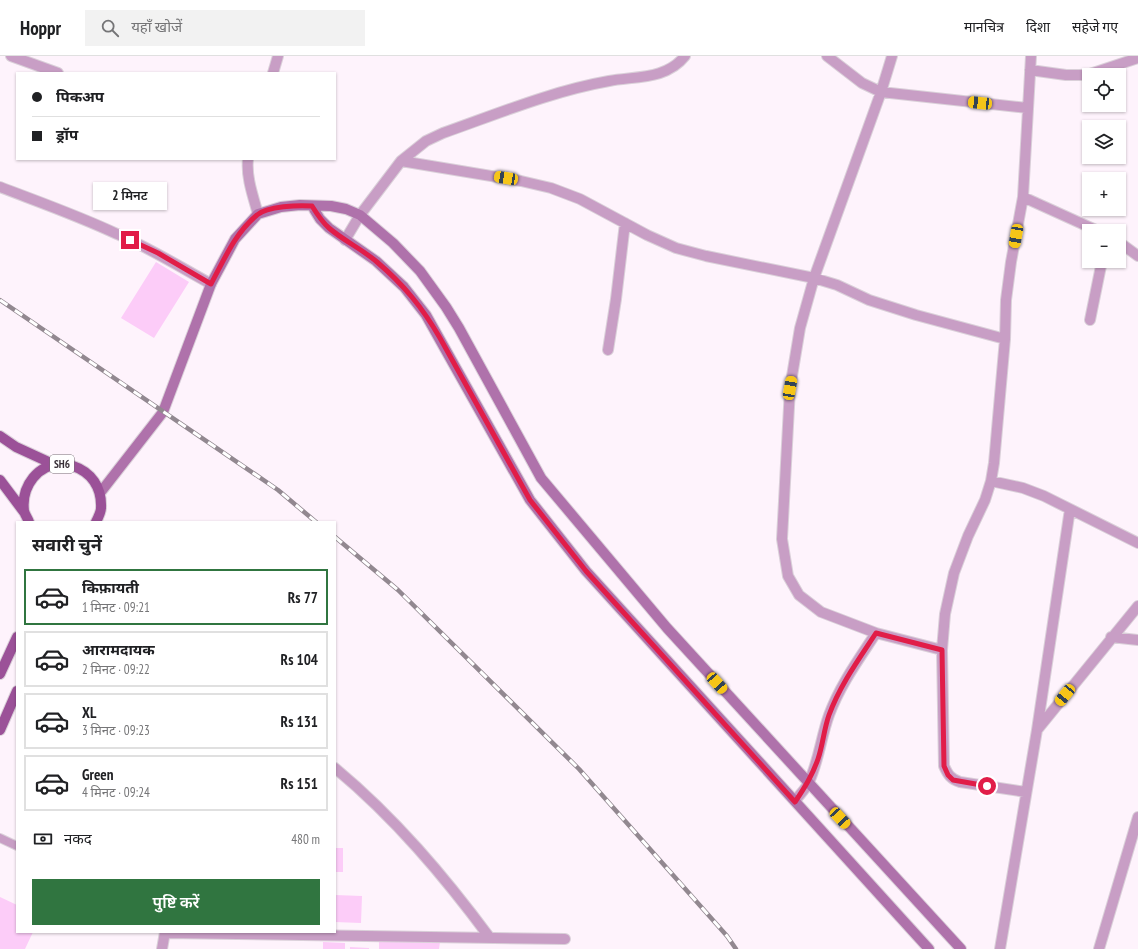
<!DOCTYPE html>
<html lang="hi">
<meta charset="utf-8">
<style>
body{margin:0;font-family:"PT Sans Narrow","Noto Sans Devanagari",sans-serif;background:#f2f2f2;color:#202124;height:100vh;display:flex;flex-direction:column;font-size:15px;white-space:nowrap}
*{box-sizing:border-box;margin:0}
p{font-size:13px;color:#757577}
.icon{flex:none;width:22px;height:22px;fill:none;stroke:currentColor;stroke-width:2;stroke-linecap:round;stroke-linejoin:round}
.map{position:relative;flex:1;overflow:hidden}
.side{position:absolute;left:16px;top:465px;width:320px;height:412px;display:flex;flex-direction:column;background:#fff;border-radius:0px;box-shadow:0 1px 3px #0004}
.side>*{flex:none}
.guide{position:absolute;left:16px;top:16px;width:320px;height:88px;border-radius:0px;box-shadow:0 1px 3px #0004;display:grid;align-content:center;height:88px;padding:0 16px;background:#fff}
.controls{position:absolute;left:1082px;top:12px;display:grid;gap:8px}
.controls a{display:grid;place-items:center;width:44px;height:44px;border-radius:0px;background:#fff;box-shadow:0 1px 3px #0004;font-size:20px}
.end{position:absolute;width:18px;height:18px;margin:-9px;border:5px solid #e11d48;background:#fff;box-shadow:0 0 0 2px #fff}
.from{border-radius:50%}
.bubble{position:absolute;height:28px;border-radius:0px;background:#fff;box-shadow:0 1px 3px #0004;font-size:13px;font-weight:600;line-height:28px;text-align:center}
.car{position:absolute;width:12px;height:24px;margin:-12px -6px;border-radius:5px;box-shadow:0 0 3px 1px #0007;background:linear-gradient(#f5c518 24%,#345 0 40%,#f5c518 0 76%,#345 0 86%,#f5c518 0)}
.guide b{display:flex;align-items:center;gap:14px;height:38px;font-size:15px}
.guide b+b{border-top:1px solid #e0e0e0}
.guide i{width:10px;height:10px;background:#202124}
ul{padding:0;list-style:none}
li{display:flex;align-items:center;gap:12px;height:56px;margin:0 8px 6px;padding:0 8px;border:2px solid #e0e0e0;border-radius:0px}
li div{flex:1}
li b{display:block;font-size:15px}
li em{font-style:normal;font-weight:600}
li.selected{border-color:#307540}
li>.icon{width:36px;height:36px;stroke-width:1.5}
h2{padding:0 16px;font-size:18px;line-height:48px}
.pay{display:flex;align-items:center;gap:10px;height:44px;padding:0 16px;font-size:15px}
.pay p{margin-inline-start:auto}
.cta{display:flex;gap:8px;margin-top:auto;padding:8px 16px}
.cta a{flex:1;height:46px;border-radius:0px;background:#307540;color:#fff;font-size:16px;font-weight:600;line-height:46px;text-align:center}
header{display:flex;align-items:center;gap:24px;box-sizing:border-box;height:56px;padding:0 20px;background:#fff;border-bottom:1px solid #e0e0e0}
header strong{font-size:19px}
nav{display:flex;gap:22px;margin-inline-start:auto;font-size:14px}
.search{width:280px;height:36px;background:#f2f2f2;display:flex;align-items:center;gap:10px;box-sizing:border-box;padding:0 14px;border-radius:0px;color:#757577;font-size:15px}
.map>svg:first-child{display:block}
.building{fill:#fcccf8}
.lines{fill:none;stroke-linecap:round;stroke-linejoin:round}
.lane-casing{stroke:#dad0d9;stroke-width:10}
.street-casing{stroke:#dad0d9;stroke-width:12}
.secondary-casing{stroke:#dad0d9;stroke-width:12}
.primary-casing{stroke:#dad0d9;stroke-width:12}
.lane{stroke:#c89ec5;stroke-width:8}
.street{stroke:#c89ec5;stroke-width:10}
.secondary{stroke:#af72ab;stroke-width:10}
.primary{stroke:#9b5198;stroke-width:10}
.rail-casing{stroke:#928890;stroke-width:4.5}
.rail{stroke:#fff;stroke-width:3;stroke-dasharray:9;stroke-linecap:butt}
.route{stroke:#e11d48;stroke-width:5}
.labels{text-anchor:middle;stroke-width:3.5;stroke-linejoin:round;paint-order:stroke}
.shield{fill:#fff;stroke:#746d73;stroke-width:1}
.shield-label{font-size:11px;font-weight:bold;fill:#382f37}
</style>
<header>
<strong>Hoppr</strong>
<div class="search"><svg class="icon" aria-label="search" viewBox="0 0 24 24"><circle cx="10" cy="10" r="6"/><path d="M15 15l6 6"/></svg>यहाँ खोजें</div>
<nav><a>मानचित्र</a><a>दिशा</a><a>सहेजे गए</a></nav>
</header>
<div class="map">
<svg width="1138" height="893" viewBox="0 0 1138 893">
<rect width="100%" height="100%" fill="#fef3fc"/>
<!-- building -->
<path class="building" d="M156,206L189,226L154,282L121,262Z
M335,792H343V816H335Z
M335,839L362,840L361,867L335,866Z
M0,841L17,849V876H33L25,893H0Z
M379,883L440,886L439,893H379Z
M323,886L345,887V893H323Z
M350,891L369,892V893H350Z"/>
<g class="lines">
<defs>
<path id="lane" d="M0,782L17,790"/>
<path id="street" d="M11,0L58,17
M827,0L862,27L881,36L1028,52
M892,0L881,36L814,222L800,272L790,332L782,483L788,520L799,539L821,556L876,577L942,594
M1030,14L1066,19H1087L1138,2
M273,17L278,0
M248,103C246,121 253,140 258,158
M401,105L521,125L551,132L580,143L647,179L676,192L706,200L814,222L837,229L869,244L916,259L1005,283
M0,131C39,146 79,160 117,178C150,192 180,211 211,228
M1023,141L1098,175
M345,184L360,159L401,105L426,85L443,77C497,58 552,35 609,25C635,20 666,24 685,0
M1119,186L1138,200
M1090,264L1102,205
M608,294L616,243L625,167
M991,425L1023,432L1044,440L1138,487
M1111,581L1138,584
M1037,674L1138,550
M335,712C395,762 444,820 490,882
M1026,736L960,726C951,723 948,719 944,710L942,594L945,558L954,517L968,480L985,444L991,425L994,407L1005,283L1006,244L1011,206L1023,141L1031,0
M795,745C799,739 806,733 809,726C819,704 821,681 829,659C840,629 859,603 876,577
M165,877L565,883
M162,893L165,876
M1000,893L1037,674L1070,453
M1099,893L1138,761"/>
<path id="secondary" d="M312,150L320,163L329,172L376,205L404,231L426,259L530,444L586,515L929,893
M100,437L163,356L211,228L235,183L258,158L281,151L300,149L331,150L346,153L360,159L393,187L420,215L446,251L459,272L541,422L667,572L961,893"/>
<path id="primary" d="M0,380L16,391L53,408
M0,424L24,456
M29,466C28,463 25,459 24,455C21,430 38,407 64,408C67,408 70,409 73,410C91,416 102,431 101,452C101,456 98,462 96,466
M0,618L17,581
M0,674L17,635"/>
</defs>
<!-- lane casing -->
<use href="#lane" class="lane-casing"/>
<!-- street casing -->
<use href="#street" class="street-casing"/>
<!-- secondary casing -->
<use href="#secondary" class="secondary-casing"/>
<!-- primary casing -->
<use href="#primary" class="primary-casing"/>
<!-- lane -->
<use href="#lane" class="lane"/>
<!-- street -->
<use href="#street" class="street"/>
<!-- secondary -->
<use href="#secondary" class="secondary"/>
<!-- primary -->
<use href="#primary" class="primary"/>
<defs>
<path id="rail" d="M0,244L278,434L316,466
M335,481L398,534L579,713L727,880L736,893"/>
</defs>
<!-- rail casing -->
<use href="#rail" class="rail-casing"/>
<!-- rail -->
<use href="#rail" class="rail"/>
</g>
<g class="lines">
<!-- route -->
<path class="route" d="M130,184L158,197L211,228C224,204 235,177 257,159C267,150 299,149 312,150C317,158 322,166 329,172C344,185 362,193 377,206C404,229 422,251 440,282L530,444L586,515L795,746C805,731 812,720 818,703C823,688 824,673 829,659C840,629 859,603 876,577L942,594L944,710L948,719L953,724L987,730"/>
</g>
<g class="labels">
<!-- shield labels -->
<rect class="shield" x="50" y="399" width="24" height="18" rx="3"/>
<g class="shield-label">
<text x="62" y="412">SH6</text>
</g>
</g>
</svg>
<div class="controls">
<a><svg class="icon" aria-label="locate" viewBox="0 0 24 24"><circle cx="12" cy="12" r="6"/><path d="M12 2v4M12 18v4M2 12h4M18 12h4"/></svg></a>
<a><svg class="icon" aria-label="layers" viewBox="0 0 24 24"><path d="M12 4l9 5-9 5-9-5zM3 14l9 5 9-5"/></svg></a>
<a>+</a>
<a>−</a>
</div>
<i class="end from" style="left:987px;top:730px"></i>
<i class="end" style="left:130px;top:184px"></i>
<div class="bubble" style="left:93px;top:126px;width:74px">2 मिनट</div>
<i class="car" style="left:980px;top:47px;rotate:276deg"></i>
<i class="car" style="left:506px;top:122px;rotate:279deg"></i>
<i class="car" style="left:1016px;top:180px;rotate:190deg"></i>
<i class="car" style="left:790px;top:332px;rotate:10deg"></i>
<i class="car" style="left:717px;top:627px;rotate:138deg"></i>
<i class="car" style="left:1065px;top:639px;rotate:219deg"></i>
<i class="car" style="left:840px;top:762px;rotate:137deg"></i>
<div class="guide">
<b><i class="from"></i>पिकअप</b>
<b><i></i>ड्रॉप</b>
</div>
<section class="side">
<h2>सवारी चुनें</h2>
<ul>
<li class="selected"><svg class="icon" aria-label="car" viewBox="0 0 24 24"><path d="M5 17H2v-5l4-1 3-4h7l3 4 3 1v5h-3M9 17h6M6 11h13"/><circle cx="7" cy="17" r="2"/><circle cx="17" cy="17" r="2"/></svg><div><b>किफ़ायती</b><p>1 मिनट · 09:21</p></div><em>Rs 77</em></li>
<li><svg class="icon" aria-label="car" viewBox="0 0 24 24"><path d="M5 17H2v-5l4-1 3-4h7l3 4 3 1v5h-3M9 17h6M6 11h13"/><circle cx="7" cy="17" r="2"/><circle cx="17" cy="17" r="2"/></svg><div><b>आरामदायक</b><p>2 मिनट · 09:22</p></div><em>Rs 104</em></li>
<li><svg class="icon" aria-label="car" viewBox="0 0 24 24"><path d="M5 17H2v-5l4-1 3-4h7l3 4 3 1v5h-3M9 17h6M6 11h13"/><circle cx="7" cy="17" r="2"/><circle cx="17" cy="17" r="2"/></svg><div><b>XL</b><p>3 मिनट · 09:23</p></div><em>Rs 131</em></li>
<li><svg class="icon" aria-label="car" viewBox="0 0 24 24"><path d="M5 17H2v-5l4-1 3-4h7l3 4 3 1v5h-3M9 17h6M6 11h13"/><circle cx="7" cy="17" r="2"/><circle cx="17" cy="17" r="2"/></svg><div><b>Green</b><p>4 मिनट · 09:24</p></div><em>Rs 151</em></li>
</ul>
<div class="pay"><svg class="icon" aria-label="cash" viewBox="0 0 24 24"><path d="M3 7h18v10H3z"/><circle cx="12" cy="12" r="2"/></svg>नकद<p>480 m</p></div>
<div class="cta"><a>पुष्टि करें</a></div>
</section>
</div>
